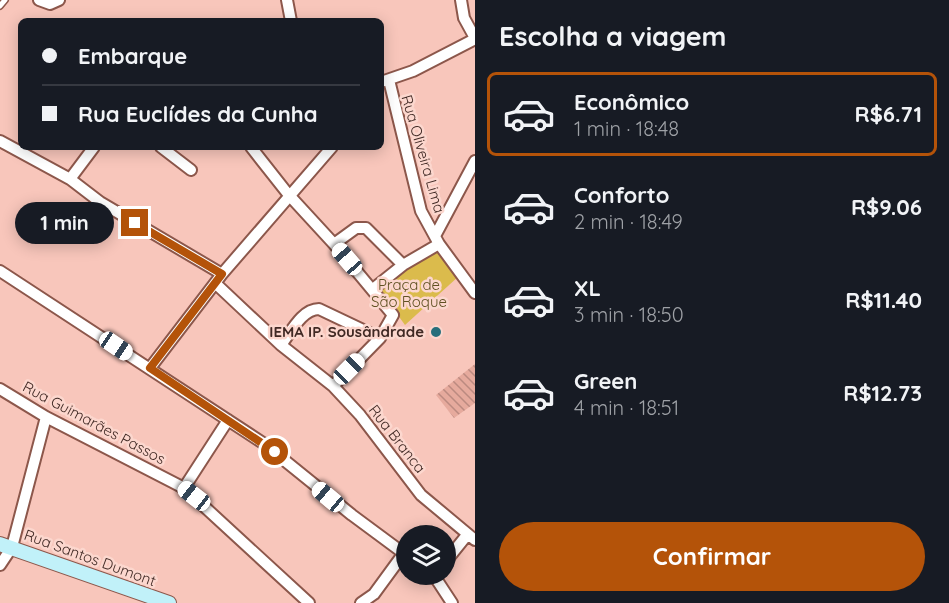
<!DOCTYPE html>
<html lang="pt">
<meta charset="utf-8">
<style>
body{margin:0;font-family:Quicksand,sans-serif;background:#20242c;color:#f1f3f6;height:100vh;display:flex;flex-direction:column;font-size:22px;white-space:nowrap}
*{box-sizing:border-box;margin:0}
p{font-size:20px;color:#9ea1a6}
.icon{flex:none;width:33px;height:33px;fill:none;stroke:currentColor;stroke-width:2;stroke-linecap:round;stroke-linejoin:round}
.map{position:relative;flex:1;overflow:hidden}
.side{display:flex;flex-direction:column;background:#171b24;width:474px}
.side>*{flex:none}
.top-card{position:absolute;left:18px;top:18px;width:366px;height:132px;border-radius:9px;box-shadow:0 3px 15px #0003;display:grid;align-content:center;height:132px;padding:0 24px;background:#171b24}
.buttons{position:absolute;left:396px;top:525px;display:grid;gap:12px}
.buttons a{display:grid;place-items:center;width:60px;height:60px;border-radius:50%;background:#171b24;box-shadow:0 3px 15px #0003;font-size:30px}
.end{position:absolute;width:27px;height:27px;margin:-14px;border:8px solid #b45309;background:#fff;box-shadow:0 0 0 3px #fff}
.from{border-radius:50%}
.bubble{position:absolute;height:42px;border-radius:21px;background:#171b24;box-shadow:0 3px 15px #0003;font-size:20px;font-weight:800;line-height:42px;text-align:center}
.car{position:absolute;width:18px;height:36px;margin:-18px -9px;border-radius:8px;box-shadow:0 0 4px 2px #0007;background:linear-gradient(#fff 24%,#345 0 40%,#fff 0 76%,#345 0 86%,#fff 0)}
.top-card b{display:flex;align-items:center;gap:21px;height:57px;font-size:22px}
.top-card b+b{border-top:2px solid #363941}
.top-card i{width:15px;height:15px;background:#f1f3f6}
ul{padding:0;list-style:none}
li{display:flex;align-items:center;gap:18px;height:84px;margin:0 12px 9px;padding:0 12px;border:3px solid transparent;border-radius:9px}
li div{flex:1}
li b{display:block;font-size:22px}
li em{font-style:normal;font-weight:800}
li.current{border-color:#b45309}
li>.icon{width:54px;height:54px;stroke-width:1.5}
h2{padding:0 24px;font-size:27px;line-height:72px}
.action{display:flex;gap:12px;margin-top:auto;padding:12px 24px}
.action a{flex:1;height:69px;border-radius:36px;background:#b45309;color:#fff;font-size:24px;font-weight:800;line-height:69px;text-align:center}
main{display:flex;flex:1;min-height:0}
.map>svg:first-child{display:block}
.green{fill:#dbbb4c}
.building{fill:url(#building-back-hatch)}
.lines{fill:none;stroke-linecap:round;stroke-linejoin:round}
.lane-casing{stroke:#8c574b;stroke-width:8}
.street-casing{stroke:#8c574b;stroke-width:14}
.secondary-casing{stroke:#8c574b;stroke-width:16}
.lane{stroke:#fff;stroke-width:5}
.street{stroke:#fff;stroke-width:10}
.secondary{stroke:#c1f1f9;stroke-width:14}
.route{stroke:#b45309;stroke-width:8}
.poi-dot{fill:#276e7b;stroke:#fcd7ce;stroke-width:2}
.labels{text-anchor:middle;stroke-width:5;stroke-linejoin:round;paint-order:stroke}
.street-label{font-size:15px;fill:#402924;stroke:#fcd7ce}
.park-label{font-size:15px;fill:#605122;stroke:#fcd7ce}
.poi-label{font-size:15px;font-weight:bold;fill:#402924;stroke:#fcd7ce;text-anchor:end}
</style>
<main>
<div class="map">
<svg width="475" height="603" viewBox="0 0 475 603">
<defs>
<pattern id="building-back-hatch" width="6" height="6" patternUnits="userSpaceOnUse" patternTransform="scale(1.5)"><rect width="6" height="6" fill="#e6aa9d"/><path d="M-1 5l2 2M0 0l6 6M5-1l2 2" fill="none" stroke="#bc8a80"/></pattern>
</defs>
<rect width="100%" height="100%" fill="#f8c6bb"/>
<!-- green -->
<path class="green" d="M438,250L459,276L405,325L379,289L406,269Z"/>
<!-- building -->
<path class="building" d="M475,364V403L454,418L436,395Z"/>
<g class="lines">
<defs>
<path id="lane" d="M0,6L5,0"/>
<path id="street" d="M39,0L50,4L59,0
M287,0L291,21
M461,0L464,18L475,38
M389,80L421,211L439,244L475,293
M381,82L413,71L475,39
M0,141L70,179L100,202L222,274
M161,147L191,170
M251,147L288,194L334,244
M70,179L94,147
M435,236L475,161
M0,271L263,443L352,515L406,555
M215,283L281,345L333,386L360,415L421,495L475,540
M373,289L403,265L439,244
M281,345C291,332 302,309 319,309L380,338
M150,368L222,274L332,147
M333,386L380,338L393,315L334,244L356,228H366L403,265
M0,389L46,417L184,488L309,603
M184,488L228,420
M446,561L467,535
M0,565L12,547L46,417
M433,574L452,603
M361,603L374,594L404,553"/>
<path id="secondary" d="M0,544L169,603"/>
</defs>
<!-- lane casing -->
<use href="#lane" class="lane-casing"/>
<!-- street casing -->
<use href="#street" class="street-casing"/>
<!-- secondary casing -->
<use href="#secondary" class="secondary-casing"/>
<!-- lane -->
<use href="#lane" class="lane"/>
<!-- street -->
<use href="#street" class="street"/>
<!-- secondary -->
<use href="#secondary" class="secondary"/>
</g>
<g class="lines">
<!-- route -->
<path class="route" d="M135,223L222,274L150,368L275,452"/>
</g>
<!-- markers -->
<circle class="poi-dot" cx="436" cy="332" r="6"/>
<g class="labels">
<!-- street labels -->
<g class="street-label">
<text transform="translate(423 154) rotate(74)" y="5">Rua Oliveira Lima</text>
<text transform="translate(94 423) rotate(28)" y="5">Rua Guimarães Passos</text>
<text transform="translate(397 439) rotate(52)" y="5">Rua Branca</text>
<text transform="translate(90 558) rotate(20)" y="5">Rua Santos Dumont</text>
</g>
<!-- park labels -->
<g class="park-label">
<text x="409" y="290">Praça de<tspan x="409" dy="17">São Roque</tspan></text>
</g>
<!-- poi labels -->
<g class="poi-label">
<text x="424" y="337">IEMA IP. Sousândrade</text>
</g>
</g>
</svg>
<div class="buttons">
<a><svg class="icon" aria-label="layers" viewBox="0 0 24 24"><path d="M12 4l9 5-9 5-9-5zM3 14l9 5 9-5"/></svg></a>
</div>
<i class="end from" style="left:275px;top:452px"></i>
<i class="end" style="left:135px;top:223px"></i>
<div class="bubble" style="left:15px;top:202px;width:99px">1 min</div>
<i class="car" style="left:347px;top:259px;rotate:319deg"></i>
<i class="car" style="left:116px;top:346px;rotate:124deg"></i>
<i class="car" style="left:349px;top:369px;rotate:45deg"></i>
<i class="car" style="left:194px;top:496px;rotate:308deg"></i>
<i class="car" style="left:328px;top:497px;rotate:310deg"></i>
<div class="top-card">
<b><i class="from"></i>Embarque</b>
<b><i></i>Rua Euclídes da Cunha</b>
</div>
</div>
<section class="side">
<h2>Escolha a viagem</h2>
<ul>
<li class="current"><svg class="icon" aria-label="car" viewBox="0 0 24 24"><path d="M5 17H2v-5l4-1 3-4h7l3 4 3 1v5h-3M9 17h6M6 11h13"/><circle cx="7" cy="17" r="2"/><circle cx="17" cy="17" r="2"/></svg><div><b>Econômico</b><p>1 min · 18:48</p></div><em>R$6.71</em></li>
<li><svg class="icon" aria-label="car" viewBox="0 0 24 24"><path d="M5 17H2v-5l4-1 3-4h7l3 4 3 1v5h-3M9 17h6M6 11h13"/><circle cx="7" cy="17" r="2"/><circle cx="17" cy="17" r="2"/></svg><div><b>Conforto</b><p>2 min · 18:49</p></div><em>R$9.06</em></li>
<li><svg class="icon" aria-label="car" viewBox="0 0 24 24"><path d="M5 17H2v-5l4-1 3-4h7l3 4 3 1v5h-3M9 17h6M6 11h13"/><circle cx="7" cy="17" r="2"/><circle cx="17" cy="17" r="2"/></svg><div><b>XL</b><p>3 min · 18:50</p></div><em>R$11.40</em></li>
<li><svg class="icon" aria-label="car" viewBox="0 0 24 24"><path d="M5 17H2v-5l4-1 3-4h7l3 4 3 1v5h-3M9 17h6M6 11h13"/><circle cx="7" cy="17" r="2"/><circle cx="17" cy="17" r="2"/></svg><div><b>Green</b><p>4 min · 18:51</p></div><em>R$12.73</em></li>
</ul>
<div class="action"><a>Confirmar</a></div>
</section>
</main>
